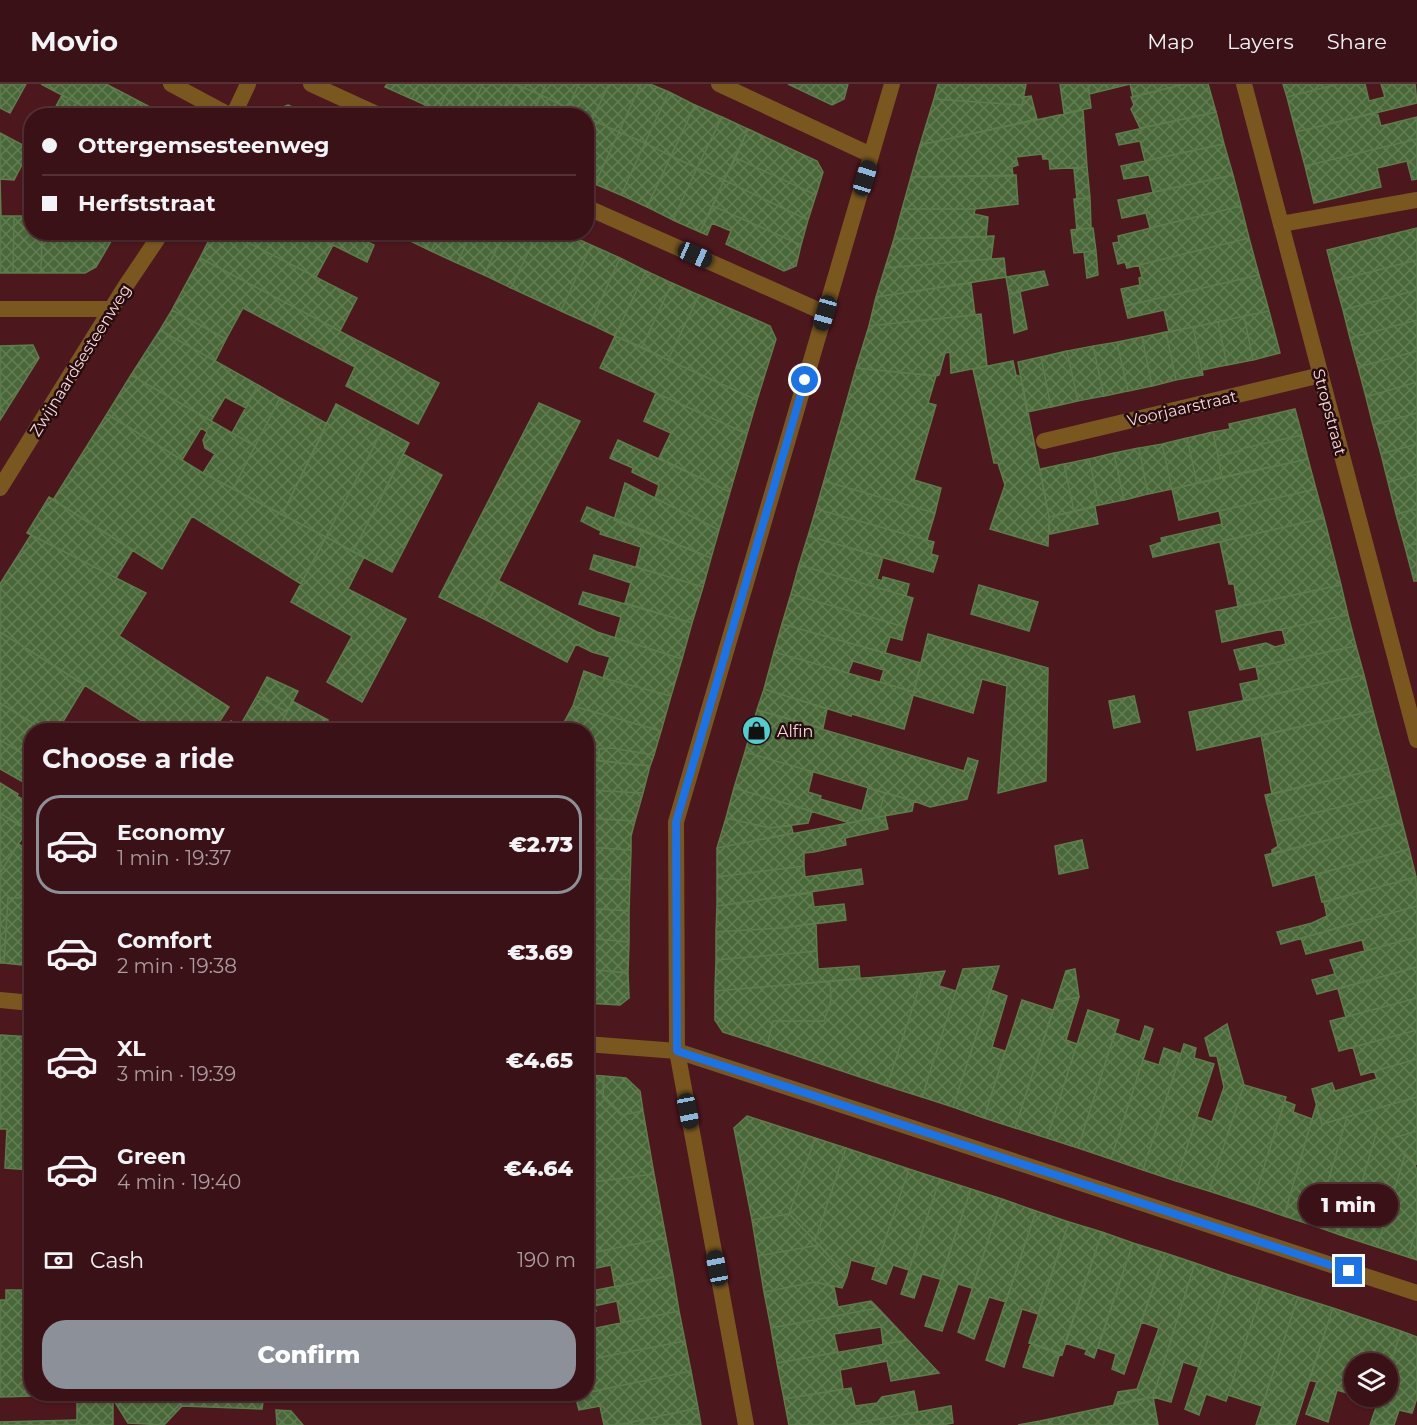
<!DOCTYPE html>
<meta charset="utf-8">
<style>
body{margin:0;font-family:Montserrat,sans-serif;background:#411a1f;color:#f1f3f6;height:100vh;display:flex;flex-direction:column;font-size:22px;white-space:nowrap}
*{box-sizing:border-box;margin:0}
p{font-size:20px;color:#ab9da1}
.icon{flex:none;width:33px;height:33px;fill:none;stroke:currentColor;stroke-width:2;stroke-linecap:round;stroke-linejoin:round}
.map{position:relative;flex:1;overflow:hidden}
.panel{position:absolute;left:24px;top:639px;width:570px;height:678px;display:flex;flex-direction:column;background:#3a1116;border-radius:24px;box-shadow:0 2px 4px #0004,0 0 0 2px #543135}
.panel>*{flex:none}
.hud{position:absolute;left:24px;top:24px;width:570px;height:132px;border-radius:24px;box-shadow:0 2px 4px #0004,0 0 0 2px #543135;display:grid;align-content:center;height:132px;padding:0 18px;background:#3a1116}
.buttons{position:absolute;left:1344px;top:1269px;display:grid;gap:12px}
.buttons a{display:grid;place-items:center;width:54px;height:54px;border-radius:50%;background:#3a1116;box-shadow:0 2px 4px #0004,0 0 0 2px #543135;font-size:30px}
.end{position:absolute;width:27px;height:27px;margin:-14px;border:8px solid #1a73e8;background:#fff;box-shadow:0 0 0 3px #fff}
.from{border-radius:50%}
.bubble{position:absolute;height:42px;border-radius:21px;background:#3a1116;box-shadow:0 2px 4px #0004,0 0 0 2px #543135;font-size:20px;font-weight:800;line-height:42px;text-align:center}
.car{position:absolute;width:18px;height:36px;margin:-18px -9px;border-radius:8px;box-shadow:0 0 4px 2px #0007;background:linear-gradient(#222 24%,#8ab4d8 0 40%,#222 0 76%,#8ab4d8 0 86%,#222 0)}
.hud b{display:flex;align-items:center;gap:21px;height:57px;font-size:22px}
.hud b+b{border-top:2px solid #543135}
.hud i{width:15px;height:15px;background:#f1f3f6}
ul{padding:0;list-style:none}
li{display:flex;align-items:center;gap:18px;height:99px;margin:0 12px 9px;padding:0 6px;border:3px solid transparent;border-radius:24px}
li div{flex:1}
li b{display:block;font-size:22px}
li em{font-style:normal;font-weight:800}
li.active{border-color:#8c9099}
li>.icon{width:54px;height:54px;stroke-width:1.5}
h2{padding:0 18px;font-size:27px;line-height:72px}
.pay{display:flex;align-items:center;gap:15px;height:66px;padding:0 18px;font-size:22px}
.pay p{margin-inline-start:auto}
.button{display:flex;gap:12px;margin-top:auto;padding:12px 18px}
.button a{flex:1;height:69px;border-radius:24px;background:#8c9099;color:#fff;font-size:24px;font-weight:800;line-height:69px;text-align:center}
header{display:flex;align-items:center;gap:36px;box-sizing:border-box;height:84px;padding:0 30px;background:#3a1116;border-bottom:2px solid #543135}
header strong{font-size:28px}
nav{display:flex;gap:33px;margin-inline-start:auto;font-size:21px}
.map>svg:first-child{display:block}
.building{fill:url(#building-cross-hatch);stroke:#5d7d4d;stroke-width:1.5}
.lines{fill:none;stroke-linecap:round;stroke-linejoin:round}
.service{stroke:#79571f;stroke-width:16}
.pedestrian{stroke:#79571f;stroke-width:16}
.minor{stroke:#79571f;stroke-width:16}
.tertiary{stroke:#79571f;stroke-width:16}
.route{stroke:#1a73e8;stroke-width:8}
.labels{text-anchor:middle;stroke-width:5;stroke-linejoin:round;paint-order:stroke}
.street-label{font-size:16px;fill:#fcd8d9;stroke:#240c0f}
.poi-label{font-size:16px;fill:#fcd8d9;stroke:#240c0f;text-anchor:start}
</style>
<header>
<strong>Movio</strong>
<nav><a>Map</a><a>Layers</a><a>Share</a></nav>
</header>
<div class="map">
<svg width="1417" height="1341" viewBox="0 0 1417 1341">
<defs>
<pattern id="building-cross-hatch" width="8" height="8" patternUnits="userSpaceOnUse" patternTransform="scale(1.5)"><rect width="8" height="8" fill="#496839"/><path d="M0 0l8 8M0 8l8-8" fill="none" stroke="#647d55"/></pattern>
</defs>
<rect width="100%" height="100%" fill="#4d171e"/>
<!-- building -->
<path class="building" d="M0,0H26L10,29L0,24Z
M41,0H106L167,32H102Z
M387,0H419L412,15L385,3Z
M419,0H451L438,27L412,15Z
M451,0H483L468,32H447L438,27Z
M483,0H515L500,32H468Z
M515,0L541,11L531,32H500Z
M515,0H546L541,11Z
M546,0H579L568,24L541,11Z
M579,0H609L592,36L568,24Z
M609,0H641L619,48L592,36Z
M641,0H650L669,8L645,59L619,48Z
M788,0H848L844,15L832,21Z
M938,0H1026L1022,21L934,15Z
M1060,0H1088L1091,24L1064,29Z
M1088,0H1185L1133,13L1130,0L1089,10Z
M1185,0H1208L1216,28L1140,44L1131,25L1134,21L1131,13Z
M1283,0H1338L1287,13Z
M1338,0H1365L1369,17L1385,13L1381,0H1415L1417,19L1296,48L1287,13Z
M669,8L695,21L671,72L645,59Z
M62,11L102,32H59L53,28Z
M541,11L568,24L564,32H531Z
M1031,12L1037,35L920,61L934,15L1022,21L1024,13Z
M288,21L311,32H273L275,26Z
M695,21L722,33L697,84L671,72Z
M1083,26L1087,83L1050,85L1049,75H1043L1042,70L1016,73L1018,81L1012,83L1013,92L911,93L920,61Z
M1216,28L1224,60L1145,77L1140,57L1119,61L1116,50Z
M1377,28L1381,42L1417,33V55L1305,82L1296,48Z
M722,33L748,45L724,96L697,84Z
M592,36L619,48L595,100L586,96V48Z
M748,45L817,77L823,88L816,111L736,74Z
M619,48L645,59L621,111L595,100Z
M0,49L30,65L32,63V76L26,73L14,96L0,95Z
M1417,55V95L1412,96L1407,77L1377,84L1381,103L1314,119L1305,82Z
M645,59L671,72L647,123L621,111Z
M1224,60L1233,91L1153,108L1149,91L1124,95L1121,82Z
M671,72L697,84L673,136L647,123Z
M736,74L816,111L808,136L724,96Z
M1087,83L1090,114L1077,115L1074,85Z
M697,84L724,96L700,148L673,136Z
M1016,91L1018,120L975,125H902L911,93Z
M1233,91L1241,122L1150,144L1146,129L1122,134L1118,116Z
M0,95L1,132H14L13,189H0Z
M724,96L808,136L801,161L713,122Z
M1090,114L1091,144L1077,146L1074,115Z
M713,122L801,161L796,182L784,187L726,160L731,147L712,139L707,151L700,148Z
M1241,122L1249,154L1127,184L1125,178L1118,180L1113,159L1119,158L1118,152Z
M902,125H975L974,130L988,133L986,153L894,155Z
M14,132H32V148H42L41,189H13Z
M1091,144H1093L1096,167L1074,169L1071,146Z
M1417,144V176L1335,197L1327,166Z
M42,148H92L110,159L96,183L85,189H41Z
M92,148H115L110,159Z
M213,148H227L357,214L340,247L200,174Z
M227,148H307L333,161L316,193Z
M307,148H348L374,161L367,178Z
M407,148H440L431,167L404,154Z
M440,148H472L457,179L431,167Z
M472,148H505L484,191L457,179Z
M505,148H538L511,204L484,191Z
M538,148H563L591,161L561,227L511,204Z
M994,152L991,175L885,184L894,155Z
M1249,154L1259,191L1125,222L1121,205L1140,201L1139,194L1142,193L1139,181Z
M591,161L620,174L590,240L561,227Z
M1096,167L1098,191L1087,194L1084,168Z
M200,174L439,299L418,340L346,302L355,283L243,224L226,255L172,226Z
M620,174L646,187L615,252L590,240Z
M1004,174L1006,193L876,213L885,184Z
M1417,176V206L1343,226L1335,197Z
M646,187L672,199L642,263L615,252Z
M1044,187L1048,201L1009,210L1006,193Z
M1259,191L1269,227L1169,248L1164,226L1128,234L1125,222Z
M672,199L699,211L668,276L642,263Z
M971,199L975,231L869,242L876,213Z
M1417,206V236L1350,254L1343,226Z
M1020,208L1027,245L1014,249L1009,210Z
M699,211L770,242L776,255L757,316L668,276Z
M172,226L226,255L215,277L160,246Z
M1269,227L1280,269L1253,276L1244,232Z
M981,230L987,282L951,289L950,268L945,269L939,291L936,292L856,284L869,242Z
M1244,232L1253,276L1227,281L1218,238Z
M1417,236V267L1358,283L1350,254Z
M1218,238L1227,281L1202,286L1193,243Z
M1193,243L1203,291L1176,296L1166,248Z
M160,246L258,301L246,324L225,313L211,337L131,291Z
M1166,248L1176,296L1152,302L1142,253Z
M615,252L757,316L747,350L600,284Z
M1142,253L1152,302L1128,307L1117,258Z
M1117,258L1128,307L1104,312L1093,262Z
M33,261L39,274L0,336V262Z
M1093,262L1104,312L1078,317L1067,267Z
M1067,267L1078,317L1051,323L1041,273Z
M1417,267V298L1366,313L1358,283Z
M1041,273L1051,323L1027,328L1018,278Z
M1013,277L1016,291L1021,293L1049,433L1048,462L990,445L1005,401L998,379H994L973,285Z
M856,284L936,292L928,319L936,321L914,396L941,404L935,429L824,397Z
M131,291L255,362L233,405L203,389L215,370L205,364L203,356L207,348L201,344L182,376L107,330Z
M1417,298V329L1373,341L1366,313Z
M258,301L280,314L255,362L232,349Z
M656,309L747,350L730,408L659,374L671,349L644,337Z
M280,314L326,339L322,351L282,431L233,405Z
M539,319L580,337L480,533L439,513Z
M336,320L383,345L326,453L282,431Z
M1295,325L1302,351L1240,365V367L1218,372L1213,348L1230,345L1229,340Z
M1417,329V360L1381,370L1373,341Z
M107,330L203,389L326,453L301,500L192,432L162,485L53,416Z
M383,345L409,359L353,468L326,453Z
M1213,348L1222,393L1197,399L1187,354Z
M1302,351L1308,375L1222,393L1218,372L1240,367V365Z
M1187,354L1197,399L1172,405L1162,360Z
M618,356L730,408L719,446L655,414L659,401L632,388L633,384L610,374Z
M1162,360L1172,405L1148,410L1139,364Z
M1417,360V390L1388,398L1381,370Z
M1139,364L1148,410L1124,416L1114,369Z
M1114,369L1124,416L1099,421L1089,375Z
M403,370L442,391L392,488L353,468Z
M1089,375L1099,421L1074,427L1064,380Z
M1308,375L1316,405L1179,436L1172,405Z
M1064,380L1074,427L1049,433L1040,385Z
M1417,390V425L1396,430L1388,398Z
M824,397L935,429L927,456L816,425Z
M625,399L719,446L711,474L614,436Z
M1316,405L1324,434L1153,473L1150,462L1162,458L1161,454L1222,440L1219,427Z
M49,413L133,466L116,494L27,449Z
M587,423L711,474L703,503L636,483L641,463L600,450L601,447L581,437Z
M1095,423L1098,440L1050,450L1049,433Z
M816,425L934,458L931,470L938,472L933,488L808,452Z
M1417,425V459L1405,463L1396,430Z
M1324,434L1341,501L1238,523L1234,500H1229L1220,458Z
M31,451L146,509L119,552L229,623L214,646H156L0,548V500Z
M808,452L883,473L877,495L882,497L883,493L909,500L906,512L799,481Z
M326,453L364,473L348,505L406,535L362,618L327,598L352,552L291,518Z
M1417,459V497H1414L1405,463Z
M594,471L703,503L692,539L625,519L631,499L590,485Z
M799,481L913,514L905,543L791,510Z
M499,497L597,548L682,575L671,612L603,594L610,573L592,568L576,560L567,578L480,533Z
M979,501L1038,518L1029,547L971,530Z
M1341,501L1348,531L1222,558L1216,527Z
M583,508L692,539L682,575L615,554L621,533L579,520Z
M791,510L905,543L902,556L890,553L885,569L782,540Z
M1348,531L1356,562L1240,586L1234,566L1266,559L1275,563L1286,560L1282,545Z
M782,540L921,579L914,608L880,598L884,586L853,577L848,589L774,568Z
M0,548L85,601L58,646H44L0,619Z
M928,550L1048,584L1046,697L998,709L1007,602L982,595L973,629L913,611Z
M1356,562L1364,591L1244,617L1240,600L1259,596L1256,583Z
M774,568L914,608L904,645L852,630L851,632L764,605Z
M584,587L603,594L671,612L661,647L573,622Z
M1364,591L1373,627L1197,666L1189,628Z
M267,593L298,607L287,628L257,612Z
M764,605L827,625L823,644L757,626Z
M257,612L287,628L278,646H249L240,642Z
M1134,612L1140,638L1114,644L1109,617Z
M292,617L328,636L326,646H278Z
M0,619L44,646H32V675L0,656Z
M573,622L661,647L654,671L611,664L599,665V677L586,675V646H560Z
M757,626L964,687L968,674L978,677L967,715L930,723L914,717L745,668Z
M1373,627L1388,683L1272,710L1261,651Z
M231,637L240,642L249,646H225Z
M0,656L32,675V703L0,685Z
M611,664L654,671L650,682L599,677V665Z
M745,668L813,688L808,708L821,712L820,715L862,727L868,704L885,709L878,733L850,739L734,704Z
M586,675L650,682L643,709L586,706Z
M1388,683L1395,710L1272,739L1265,711Z
M0,699L18,710L17,712L32,721L20,742L0,729Z
M734,704L812,727L808,739L770,744L726,734Z
M586,706L643,709L635,737L586,734Z
M885,709L914,717L912,727L878,733Z
M1395,710L1402,738L1272,770V766L1278,762L1272,739Z
M1,730L28,745L0,789V731Z
M885,732L888,745L845,754L846,761L814,768L804,769V782L717,793V764Z
M586,734L635,737L631,752V766L586,763Z
M726,734L770,744L791,741L793,749L717,764Z
M1402,738L1409,765L1273,802L1265,771Z
M1082,756L1088,784L1059,790L1055,762Z
M18,760L32,767V795L20,814H8L4,879H0V789Z
M586,763L631,766L630,796L586,794Z
M1409,765L1416,793L1322,818L1315,791Z
M804,782L805,793L861,785L863,800L717,822V793Z
M1416,793L1417,822L1281,860L1277,848L1312,839L1327,832L1324,818Z
M586,794L630,796L629,827L586,824Z
M32,795V882L4,879L8,814H20Z
M812,809L814,823L844,820L846,836L781,844L716,848L717,822Z
M1417,822V853L1365,867L1362,856L1306,870L1301,854Z
M586,824L629,827V858L586,854Z
M816,839L817,867L716,876V848L781,844Z
M1417,853V883L1317,910L1312,896L1335,890L1330,876Z
M586,854L629,858L628,889L586,885Z
M817,867L818,885L859,882L860,895L715,907L716,876Z
M999,882L953,1023L922,1013L963,885Z
M1417,883V914L1346,933L1338,905Z
M586,885L628,889L629,914L620,921L586,919Z
M1075,885L1079,913L1056,918L1066,887Z
M945,887L939,902L956,907L922,1013L887,1002L924,889Z
M924,889L887,1002L767,962L773,937H824L831,917L830,897Z
M830,897L831,917L824,937H773L767,962L723,948L715,936V907Z
M991,906L1007,912L992,963L1005,967L984,1034L953,1023Z
M1079,913L1066,956L1077,960L1047,1054L1015,1044L1056,918Z
M1417,914V946L1339,967L1330,937Z
M1022,916L1053,926L1015,1044L984,1034Z
M1088,926L1119,936L1078,1064L1047,1054Z
M1227,940L1244,1001L1209,1107L1176,1097L1197,1033L1212,1038L1224,1003L1217,972H1210L1205,954Z
M1145,942L1153,945L1111,1075L1078,1064L1115,949L1140,958Z
M1417,946V975L1361,991L1353,963Z
M0,951L32,953V1086L5,1084L7,1045H0Z
M1184,960L1196,964L1194,974L1214,980L1176,1097L1143,1086Z
M1164,964L1181,970L1143,1086L1111,1075L1143,976L1159,981Z
M1417,975V1013L1322,1040L1312,1005L1332,999L1335,1007L1377,995L1374,987Z
M586,991L604,992L603,1013L621,1031L643,1027L654,1090L586,1099Z
M604,992L626,994L640,1007L643,1027L621,1031L603,1013Z
M1244,1001L1286,1013L1252,1121L1209,1107Z
M1417,1013V1047L1390,1055L1364,1028Z
M1285,1017L1295,1021L1293,1028L1312,1035L1284,1132L1252,1121Z
M1316,1022L1322,1040L1347,1033L1315,1142L1284,1132Z
M1364,1028L1378,1043L1346,1153L1315,1142L1347,1033Z
M747,1032L815,1054L789,1130L752,1136L734,1044Z
M1378,1043L1405,1071L1377,1163L1346,1153Z
M1417,1047V1080L1415,1081L1390,1055Z
M815,1054L846,1064L815,1157L789,1130Z
M846,1064L909,1085L876,1183L851,1176L847,1192L815,1157Z
M1405,1071L1415,1081L1417,1086V1143L1408,1173L1377,1163Z
M909,1085L940,1095L909,1186L893,1181L886,1200L872,1195Z
M654,1090L666,1154L586,1170V1099Z
M940,1095L971,1105L940,1195L922,1190L914,1214L901,1210Z
M971,1105L1002,1115L972,1204L958,1200L942,1247L925,1242Z
M1002,1115L1036,1127L1006,1218L989,1213L974,1255L958,1248Z
M1036,1127L1069,1138L1038,1230L1022,1225L1004,1283L986,1276Z
M789,1130L819,1161L758,1172L752,1136Z
M1069,1138L1102,1148L1062,1271L1029,1259Z
M1417,1143V1176L1408,1173Z
M1102,1148L1133,1159L1094,1274L1085,1270L1087,1266L1065,1259Z
M666,1154L673,1191L615,1203L611,1181L586,1186V1170Z
M1133,1159L1165,1169L1124,1290L1112,1285L1116,1270L1098,1264Z
M819,1161L847,1192L842,1204L815,1198L764,1208L758,1172Z
M1165,1169L1195,1179L1153,1313L1114,1320L1118,1308L1137,1305L1159,1244L1141,1238Z
M1195,1179L1229,1191L1199,1283L1183,1278L1171,1318L1153,1313Z
M673,1191L679,1227L621,1239L617,1217L594,1222L596,1227L586,1229V1208Z
M1229,1191L1264,1202L1226,1317L1206,1310L1199,1331L1185,1325Z
M815,1198L834,1203L838,1223L871,1217L878,1224L771,1244L764,1208Z
M1264,1202L1298,1213L1262,1322L1228,1311Z
M6,1206H30L32,1312L0,1313V1216H6Z
M1298,1213L1333,1224L1295,1341H1256Z
M878,1224L908,1256L883,1260L881,1243L834,1250L838,1268L777,1279L771,1244Z
M1333,1224L1401,1247L1388,1288V1280H1354V1311L1337,1306L1328,1338L1306,1330L1317,1298L1309,1296Z
M679,1227L685,1257L586,1276V1246Z
M1401,1247L1417,1253V1314L1412,1329L1399,1326L1394,1341H1370L1380,1312H1388V1288Z
M908,1256L939,1289L891,1297L887,1277L840,1286L843,1305L784,1315L777,1279Z
M685,1257L691,1287L586,1309V1276Z
M1031,1259L1060,1269L1053,1292L1023,1283Z
M691,1287L698,1324L618,1341H604L600,1322L579,1326L575,1311Z
M851,1304L855,1322L877,1319L882,1313L914,1307L918,1328L846,1341H789L784,1315Z
M42,1310H113V1315L41,1313Z
M113,1310H264L262,1325L182,1322L164,1341L128,1339L113,1315Z
M549,1310H584L551,1317Z
M1153,1313L1158,1341H1018L1040,1337Z
M77,1315H113V1341H77Z
M951,1322L953,1339L942,1341H846Z
M698,1324L701,1341H618Z
M276,1326L291,1327L303,1341H277Z
M77,1336V1341H0V1338Z"/>
<g class="lines">
<!-- service -->
<path class="service" d="M1281,140L1417,116"/>
<!-- pedestrian -->
<path class="pedestrian" d="M1044,357L1321,291"/>
<!-- minor -->
<path class="minor" d="M171,0L231,32
M311,0L381,32
M719,0L871,71
M1244,0L1417,656
M586,123L825,229
M0,225H112
M0,916L32,919
M586,960L677,967L1417,1209"/>
<!-- tertiary -->
<path class="tertiary" d="M233,32L248,0
M0,404L125,203L162,148
M746,1341L677,967L676,738L892,0"/>
</g>
<g class="lines">
<!-- route -->
<path class="route" d="M805,296L676,738L677,967L1349,1187"/>
</g>
<!-- icons -->
<defs>
<symbol id="shop-disc" viewBox="-11 -11 22 22"><circle r="9.5" fill="#52cdce" stroke="#240c0f"/><path d="M-5-2.5h2.3a2.7 3.5 0 0 1 5.4 0H5L5.5 6h-11ZM-1.5-2.5h3a1.5 2.3 0 0 0-3 0Z" fill="#111"/></symbol>
</defs>
<g fill-rule="evenodd">
<use href="#shop-disc" x="740" y="630" width="33" height="33"/>
</g>
<g class="labels">
<!-- street labels -->
<g class="street-label">
<text transform="translate(80 276) rotate(-58)" y="6">Zwijnaardsesteenweg</text>
<text transform="translate(1182 324) rotate(-13)" y="6">Voorjaarstraat</text>
<text transform="translate(1330 328) rotate(75)" y="6">Stropstraat</text>
</g>
<!-- poi labels -->
<g class="poi-label">
<text x="777" y="653">Alfin</text>
</g>
</g>
</svg>
<div class="buttons">
<a><svg class="icon" aria-label="layers" viewBox="0 0 24 24"><path d="M12 4l9 5-9 5-9-5zM3 14l9 5 9-5"/></svg></a>
</div>
<i class="end from" style="left:805px;top:296px"></i>
<i class="end" style="left:1349px;top:1187px"></i>
<div class="bubble" style="left:1299px;top:1100px;width:99px">1 min</div>
<i class="car" style="left:865px;top:94px;rotate:17deg"></i>
<i class="car" style="left:695px;top:171px;rotate:114deg"></i>
<i class="car" style="left:825px;top:229px;rotate:196deg"></i>
<i class="car" style="left:688px;top:1027px;rotate:169deg"></i>
<i class="car" style="left:717px;top:1184px;rotate:349deg"></i>
<div class="hud">
<b><i class="from"></i>Ottergemsesteenweg</b>
<b><i></i>Herfststraat</b>
</div>
<section class="panel">
<h2>Choose a ride</h2>
<ul>
<li class="active"><svg class="icon" aria-label="car" viewBox="0 0 24 24"><path d="M5 17H2v-5l4-1 3-4h7l3 4 3 1v5h-3M9 17h6M6 11h13"/><circle cx="7" cy="17" r="2"/><circle cx="17" cy="17" r="2"/></svg><div><b>Economy</b><p>1 min · 19:37</p></div><em>€2.73</em></li>
<li><svg class="icon" aria-label="car" viewBox="0 0 24 24"><path d="M5 17H2v-5l4-1 3-4h7l3 4 3 1v5h-3M9 17h6M6 11h13"/><circle cx="7" cy="17" r="2"/><circle cx="17" cy="17" r="2"/></svg><div><b>Comfort</b><p>2 min · 19:38</p></div><em>€3.69</em></li>
<li><svg class="icon" aria-label="car" viewBox="0 0 24 24"><path d="M5 17H2v-5l4-1 3-4h7l3 4 3 1v5h-3M9 17h6M6 11h13"/><circle cx="7" cy="17" r="2"/><circle cx="17" cy="17" r="2"/></svg><div><b>XL</b><p>3 min · 19:39</p></div><em>€4.65</em></li>
<li><svg class="icon" aria-label="car" viewBox="0 0 24 24"><path d="M5 17H2v-5l4-1 3-4h7l3 4 3 1v5h-3M9 17h6M6 11h13"/><circle cx="7" cy="17" r="2"/><circle cx="17" cy="17" r="2"/></svg><div><b>Green</b><p>4 min · 19:40</p></div><em>€4.64</em></li>
</ul>
<div class="pay"><svg class="icon" aria-label="cash" viewBox="0 0 24 24"><path d="M3 7h18v10H3z"/><circle cx="12" cy="12" r="2"/></svg>Cash<p>190 m</p></div>
<div class="button"><a>Confirm</a></div>
</section>
</div>
